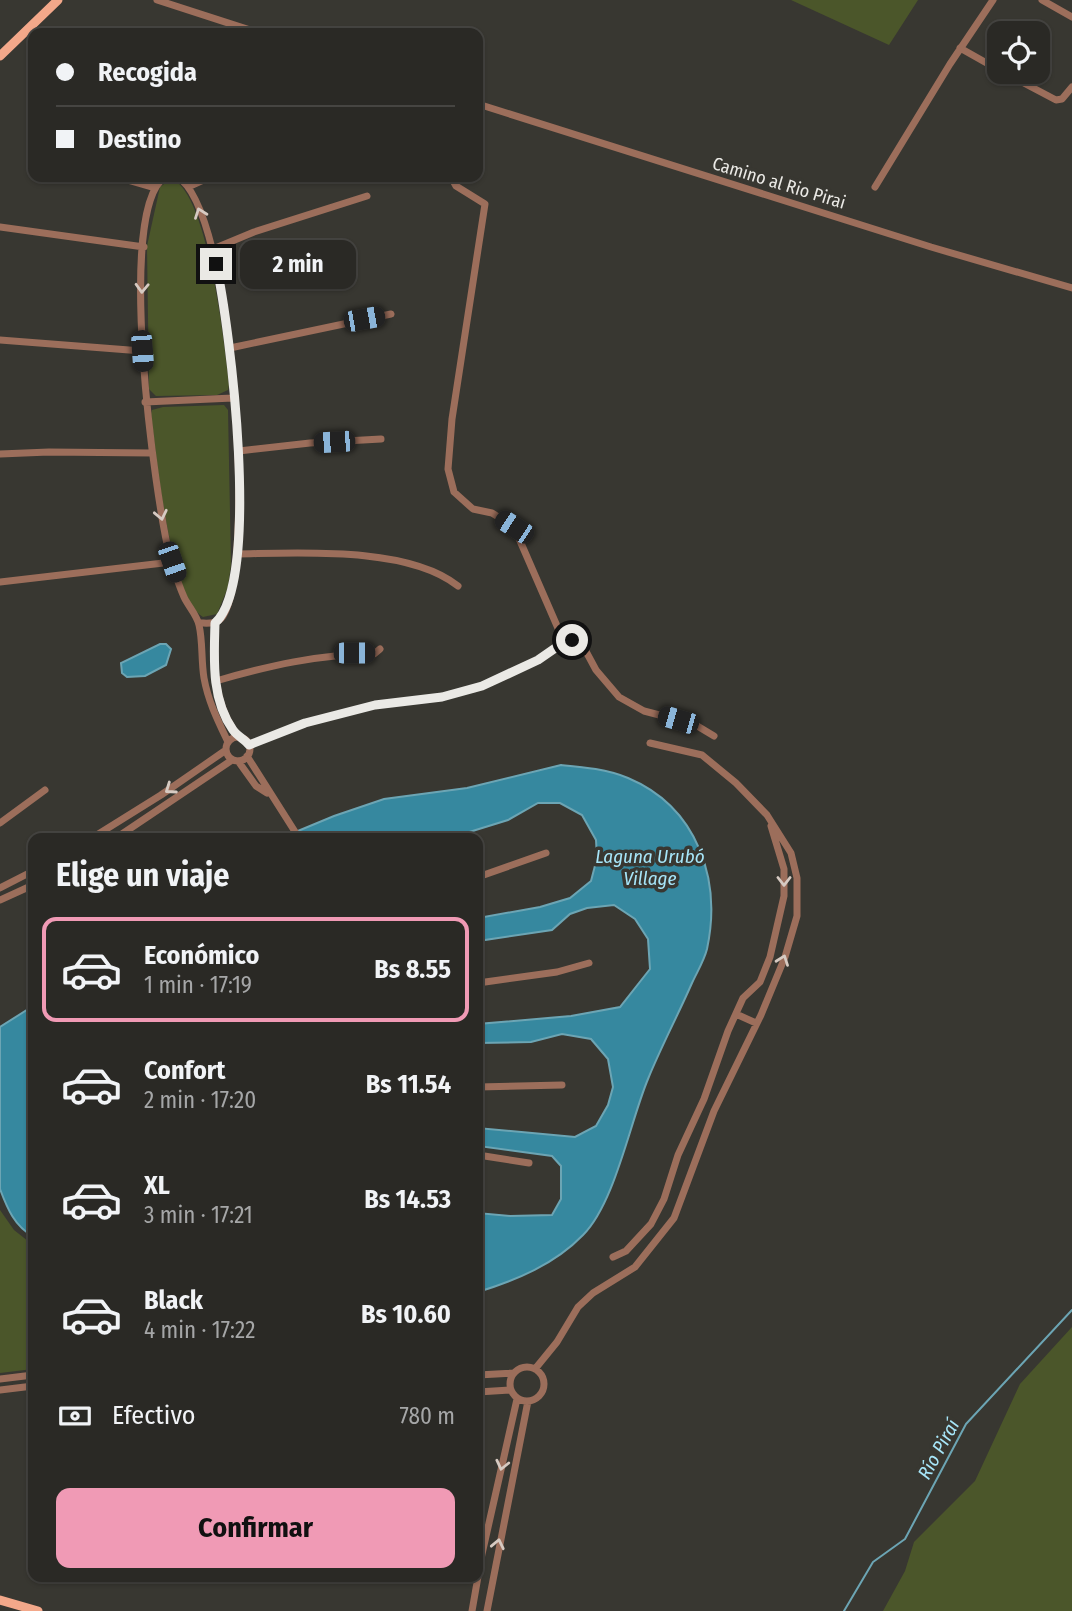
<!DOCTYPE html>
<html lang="es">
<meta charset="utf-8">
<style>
body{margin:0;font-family:"Fira Sans Condensed",sans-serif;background:#363532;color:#f1f3f6;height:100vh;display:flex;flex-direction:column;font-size:26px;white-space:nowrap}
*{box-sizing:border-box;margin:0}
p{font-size:23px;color:#a5a6a7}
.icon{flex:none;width:38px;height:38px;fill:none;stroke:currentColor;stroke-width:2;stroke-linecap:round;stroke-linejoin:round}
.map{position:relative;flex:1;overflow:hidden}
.drawer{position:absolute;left:28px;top:833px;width:455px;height:749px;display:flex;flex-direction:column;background:#2a2925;border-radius:14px;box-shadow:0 2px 5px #0004,0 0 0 2px #464542}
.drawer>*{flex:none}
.banner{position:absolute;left:28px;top:28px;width:455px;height:154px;border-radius:14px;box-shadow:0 2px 5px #0004,0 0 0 2px #464542;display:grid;align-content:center;height:154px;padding:0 28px;background:#2a2925}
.fabs{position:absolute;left:987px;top:21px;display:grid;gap:14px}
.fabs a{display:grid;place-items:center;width:63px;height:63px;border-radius:14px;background:#2a2925;box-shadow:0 2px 5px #0004,0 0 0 2px #464542;font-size:35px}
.end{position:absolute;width:32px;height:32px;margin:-16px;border:9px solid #eae9e5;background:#111;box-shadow:0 0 0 4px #111}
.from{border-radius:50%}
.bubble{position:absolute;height:49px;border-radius:14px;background:#2a2925;box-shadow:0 2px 5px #0004,0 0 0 2px #464542;font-size:23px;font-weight:700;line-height:49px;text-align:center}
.car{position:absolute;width:21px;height:42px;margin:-21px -10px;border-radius:9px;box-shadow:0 0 5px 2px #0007;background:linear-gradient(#222 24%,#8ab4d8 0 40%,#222 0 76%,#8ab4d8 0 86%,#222 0)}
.banner b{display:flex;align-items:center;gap:24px;height:66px;font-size:26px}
.banner b+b{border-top:2px solid #464542}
.banner i{width:18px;height:18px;background:#f1f3f6}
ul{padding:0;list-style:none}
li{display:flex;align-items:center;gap:21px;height:105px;margin:0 14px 10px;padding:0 14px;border:4px solid transparent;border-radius:14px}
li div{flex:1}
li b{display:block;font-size:26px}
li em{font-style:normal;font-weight:700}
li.active{border-color:#f09ab5}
li>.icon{width:63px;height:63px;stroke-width:1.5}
h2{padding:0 28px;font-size:32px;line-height:84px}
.pay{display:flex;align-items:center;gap:18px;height:77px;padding:0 28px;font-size:26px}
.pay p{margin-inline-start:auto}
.button{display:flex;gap:14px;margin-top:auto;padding:14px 28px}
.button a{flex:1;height:80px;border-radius:14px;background:#f09ab5;color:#111;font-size:28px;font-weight:700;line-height:80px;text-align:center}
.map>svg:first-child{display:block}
.green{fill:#4b562a}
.water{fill:#36889f;stroke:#6ca5b4;stroke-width:2}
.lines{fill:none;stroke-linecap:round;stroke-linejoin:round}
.stream{stroke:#6ca5b4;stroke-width:2}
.minor{stroke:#9c6e5b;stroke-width:7}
.major{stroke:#f3a88a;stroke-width:9}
.oneway{stroke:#d6cac2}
.route{stroke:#eae9e5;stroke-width:9}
.labels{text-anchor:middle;stroke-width:7;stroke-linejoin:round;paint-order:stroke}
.street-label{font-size:18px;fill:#eae9e5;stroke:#383731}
.water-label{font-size:19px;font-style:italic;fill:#a7e6f9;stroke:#383731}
</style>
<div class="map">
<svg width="1072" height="1611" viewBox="0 0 1072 1611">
<rect width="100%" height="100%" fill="#383731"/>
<!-- green -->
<path class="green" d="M791,0H918L889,45Z
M171,179C208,190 225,349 229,385L228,390L217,395L156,396L149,389L147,246L160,187Z
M224,405L228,410L231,564L228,587L217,614L203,617C170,598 156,453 151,414L152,410L163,407Z
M0,1210L14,1230L33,1245V1369L0,1373Z
M1072,1327V1611H883L905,1571L914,1542L975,1481L1020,1384Z"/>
<!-- water -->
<path class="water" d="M160,644H166L171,649L166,665L145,676L127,677L122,673L121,663Z
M561,765C583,767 607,769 628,778C697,807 722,879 707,949C704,961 697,972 692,983C678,1015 661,1047 648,1079C630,1122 615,1203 583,1235C555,1264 517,1280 478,1292V1213L510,1216L552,1215L561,1199V1166L552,1156L478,1146V1128L575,1137L596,1126L608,1105L613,1087L608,1059L591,1039L562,1034L531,1042L478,1043V1024L571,1016L620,1007L650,969L648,939L635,919L614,905L587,908L570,914L552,930L478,941V918L540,907L570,898L591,881L597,858L596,840L582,815L560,803H538L508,820L450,838H281L334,816L384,799L467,788Z
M33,1006V1236C15,1227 7,1208 0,1189V1027Z"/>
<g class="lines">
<!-- stream -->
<path class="stream" d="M844,1611L873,1562L905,1539L966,1424L1072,1310"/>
<!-- minor -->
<path class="minor" d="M157,0L259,33
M1042,0L1072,17
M960,48L999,70
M1003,72L1056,100L1062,99L1072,87
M478,104L931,247L1072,288
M117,177L155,188
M165,177C115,210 155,499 170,557C174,570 178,584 184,597C188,606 197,615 199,625C203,642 201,660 204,678C208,701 218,721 228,742
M177,177C233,206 257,563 223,616C217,625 208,623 199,623
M451,177L456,186L485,204L452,419L448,469L454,492L473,509L492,513L514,527L564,642
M188,187L210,177
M875,187L950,64L993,0
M0,227L144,247
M213,249L254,232L367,196
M0,340L142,351
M230,348L391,314
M145,402L233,398
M239,451L310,443L381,439
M0,454L49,452L151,453
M238,554C300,553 408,546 458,586
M0,582L172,562
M215,623C214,663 212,704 239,737
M216,681C268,666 319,654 374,654L380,649
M226 749a12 12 0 1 1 24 0a12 12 0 1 1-24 0Z
M249,745L305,723L375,705L442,697L482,686L538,660L564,642L572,640L582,644L596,670L619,697L644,711L694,724L714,736
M247,756L299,838
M238,761L256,786L267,793
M0,823L45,790
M92,838L161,795L226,750
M116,838L232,760
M478,877L546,853
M0,888L33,871
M0,900L33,885
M478,983L557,972L589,963
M736,1014L756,1023
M478,1087L562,1085
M478,1155L529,1163
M613,1257L626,1251L651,1224L664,1199L678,1155L704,1099L728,1031L743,998L760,982L770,957L784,896V869L771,826
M510 1384a17 17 0 1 1 34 0a17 17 0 1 1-34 0Z
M535,1369L557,1342L578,1307L593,1293L635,1267L674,1218L714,1111L761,1015L785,957L797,916V878L791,853L767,815L736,783L702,755L650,743
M478,1375L513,1373
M0,1379L33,1375
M0,1390L33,1386
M478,1392L510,1390
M472,1611L482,1554L517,1399
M487,1611L528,1401"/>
<!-- major -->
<path class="major" d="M0,56L58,0
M0,1600L38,1611"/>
</g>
<!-- one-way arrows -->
<defs><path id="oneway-chevron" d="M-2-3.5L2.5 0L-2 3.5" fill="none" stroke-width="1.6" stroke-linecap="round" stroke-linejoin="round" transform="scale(1.75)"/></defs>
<g class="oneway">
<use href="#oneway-chevron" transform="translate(200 213) rotate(-110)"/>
<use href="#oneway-chevron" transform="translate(142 288) rotate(92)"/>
<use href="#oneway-chevron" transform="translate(161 515) rotate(78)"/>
<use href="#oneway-chevron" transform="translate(170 789) rotate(145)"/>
<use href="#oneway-chevron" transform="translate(784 881) rotate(90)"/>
<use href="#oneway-chevron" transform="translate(783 960) rotate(-70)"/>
<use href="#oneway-chevron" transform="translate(502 1465) rotate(103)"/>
<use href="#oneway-chevron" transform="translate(498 1544) rotate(-78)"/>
</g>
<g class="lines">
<!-- route -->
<path class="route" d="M216,264C230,326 262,581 215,623C214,659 211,699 233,730C238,737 245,739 249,745L305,723L375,705L442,697L482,686L538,660L564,642L572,640"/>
</g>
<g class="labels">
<!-- street labels -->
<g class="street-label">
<text transform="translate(779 183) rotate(17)" y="6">Camino al Rio Pirai</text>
</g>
<!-- water labels -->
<g class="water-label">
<text x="650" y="863">Laguna Urubó<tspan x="650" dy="22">Village</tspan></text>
<text transform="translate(938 1449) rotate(-61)" y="7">Río Piraí</text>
</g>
</g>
</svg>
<div class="fabs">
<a><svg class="icon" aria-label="locate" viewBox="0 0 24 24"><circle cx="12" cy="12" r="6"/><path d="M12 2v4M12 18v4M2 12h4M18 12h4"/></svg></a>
</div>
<i class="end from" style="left:572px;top:640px"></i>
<i class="end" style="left:216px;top:264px"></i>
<div class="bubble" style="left:240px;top:240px;width:116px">2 min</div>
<i class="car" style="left:364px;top:319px;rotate:80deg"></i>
<i class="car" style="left:142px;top:351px;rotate:176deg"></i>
<i class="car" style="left:334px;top:442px;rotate:267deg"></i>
<i class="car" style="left:514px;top:527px;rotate:303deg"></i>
<i class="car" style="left:172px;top:562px;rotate:161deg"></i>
<i class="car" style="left:354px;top:653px;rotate:90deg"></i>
<i class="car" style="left:678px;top:720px;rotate:286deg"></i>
<div class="banner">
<b><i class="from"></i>Recogida</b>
<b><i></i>Destino</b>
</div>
<section class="drawer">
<h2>Elige un viaje</h2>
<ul>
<li class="active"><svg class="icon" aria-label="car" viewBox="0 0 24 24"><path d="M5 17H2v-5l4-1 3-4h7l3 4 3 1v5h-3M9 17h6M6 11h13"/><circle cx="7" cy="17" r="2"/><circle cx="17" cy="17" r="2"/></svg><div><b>Económico</b><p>1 min · 17:19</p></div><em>Bs 8.55</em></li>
<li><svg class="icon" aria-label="car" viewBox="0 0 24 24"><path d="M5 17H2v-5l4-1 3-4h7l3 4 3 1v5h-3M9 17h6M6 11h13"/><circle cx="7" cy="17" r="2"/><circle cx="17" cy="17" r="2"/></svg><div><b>Confort</b><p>2 min · 17:20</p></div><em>Bs 11.54</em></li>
<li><svg class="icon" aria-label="car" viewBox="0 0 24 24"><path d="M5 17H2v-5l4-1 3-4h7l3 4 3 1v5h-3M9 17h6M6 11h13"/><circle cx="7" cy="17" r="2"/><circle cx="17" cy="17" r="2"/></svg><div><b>XL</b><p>3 min · 17:21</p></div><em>Bs 14.53</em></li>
<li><svg class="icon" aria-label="car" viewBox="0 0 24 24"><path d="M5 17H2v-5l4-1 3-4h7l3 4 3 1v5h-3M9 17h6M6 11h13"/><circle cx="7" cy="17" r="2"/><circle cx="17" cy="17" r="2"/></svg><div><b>Black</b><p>4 min · 17:22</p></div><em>Bs 10.60</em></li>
</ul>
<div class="pay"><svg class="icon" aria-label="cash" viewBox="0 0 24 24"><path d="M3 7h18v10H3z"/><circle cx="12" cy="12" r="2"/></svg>Efectivo<p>780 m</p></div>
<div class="button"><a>Confirmar</a></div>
</section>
</div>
